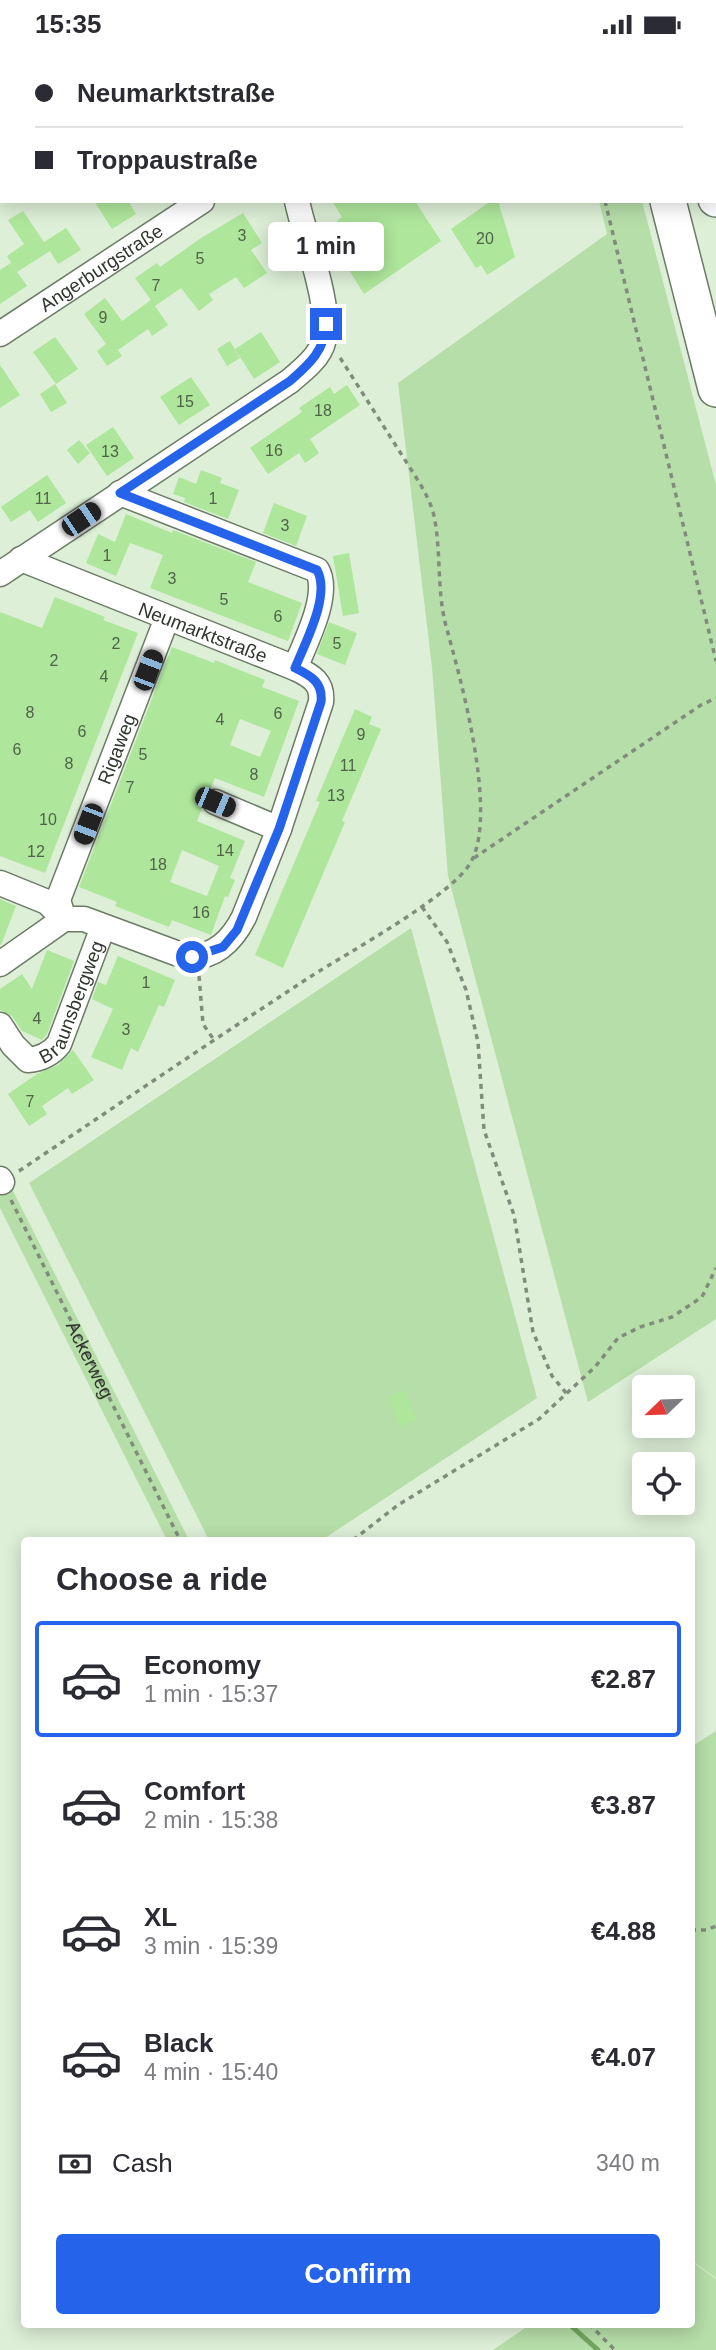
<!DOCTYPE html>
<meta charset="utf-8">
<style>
body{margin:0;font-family:Arial,sans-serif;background:#f7f7f7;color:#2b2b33;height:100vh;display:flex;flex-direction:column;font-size:26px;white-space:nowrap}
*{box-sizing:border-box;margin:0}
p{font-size:23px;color:#7c7c81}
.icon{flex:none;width:38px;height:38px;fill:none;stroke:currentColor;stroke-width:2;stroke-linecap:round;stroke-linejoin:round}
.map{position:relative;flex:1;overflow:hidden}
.panel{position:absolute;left:21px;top:1488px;width:674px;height:791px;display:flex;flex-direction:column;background:#fff;border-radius:7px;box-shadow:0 4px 18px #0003}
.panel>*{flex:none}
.guide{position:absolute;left:0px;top:0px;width:718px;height:154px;box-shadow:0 4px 18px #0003;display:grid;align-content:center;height:154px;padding:0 35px;background:#fff}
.needle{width:46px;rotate:247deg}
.controls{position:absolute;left:632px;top:1326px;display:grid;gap:14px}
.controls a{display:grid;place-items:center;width:63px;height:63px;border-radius:7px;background:#fff;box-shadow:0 4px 18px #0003;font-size:35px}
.end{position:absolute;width:32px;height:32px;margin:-16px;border:9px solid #2563eb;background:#fff;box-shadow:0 0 0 4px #fff}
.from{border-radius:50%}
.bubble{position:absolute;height:49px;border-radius:7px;background:#fff;box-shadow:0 4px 18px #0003;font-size:23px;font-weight:700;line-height:49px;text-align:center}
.car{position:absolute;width:21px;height:42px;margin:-21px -10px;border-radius:9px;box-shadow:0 0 5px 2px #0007;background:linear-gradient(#222 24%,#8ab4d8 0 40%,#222 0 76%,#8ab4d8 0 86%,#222 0)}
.guide b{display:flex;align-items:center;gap:24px;height:66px;font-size:26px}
.guide b+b{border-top:2px solid #e1e1e2}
.guide i{width:18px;height:18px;background:#2b2b33}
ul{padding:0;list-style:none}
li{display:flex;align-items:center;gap:21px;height:116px;margin:0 14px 10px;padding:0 21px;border:4px solid transparent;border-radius:7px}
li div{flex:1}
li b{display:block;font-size:26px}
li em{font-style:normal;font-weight:700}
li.on{border-color:#2563eb}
li>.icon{width:63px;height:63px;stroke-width:1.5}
h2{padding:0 35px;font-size:32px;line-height:84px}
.pay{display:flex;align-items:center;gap:18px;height:77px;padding:0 35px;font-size:26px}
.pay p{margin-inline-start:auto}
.action{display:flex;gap:14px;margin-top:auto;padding:14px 35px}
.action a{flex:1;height:80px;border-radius:7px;background:#2563eb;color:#fff;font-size:28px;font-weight:700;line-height:80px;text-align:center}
.status{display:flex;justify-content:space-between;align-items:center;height:49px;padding:0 35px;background:#fff;direction:ltr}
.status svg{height:19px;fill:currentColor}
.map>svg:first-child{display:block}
.green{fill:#b6dea8}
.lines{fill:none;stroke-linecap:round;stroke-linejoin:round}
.stream{stroke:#72a760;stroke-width:5}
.building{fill:#aee69b;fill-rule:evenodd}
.minor-casing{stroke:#6b7b66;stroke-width:27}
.highway-casing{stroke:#6b7b66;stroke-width:38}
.path{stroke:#808c7c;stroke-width:3.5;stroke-dasharray:5 5;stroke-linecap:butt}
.minor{stroke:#fff;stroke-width:24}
.highway{stroke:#fff;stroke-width:35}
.route{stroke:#2563eb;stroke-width:9}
.labels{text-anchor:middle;stroke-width:6;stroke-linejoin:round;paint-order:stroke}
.number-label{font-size:16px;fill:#506349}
.street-label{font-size:19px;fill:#30372e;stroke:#fff}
</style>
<div class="status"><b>15:35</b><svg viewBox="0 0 49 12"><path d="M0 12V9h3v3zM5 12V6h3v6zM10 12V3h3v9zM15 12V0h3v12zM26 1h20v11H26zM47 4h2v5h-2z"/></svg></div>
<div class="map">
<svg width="716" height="2301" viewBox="0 0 716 2301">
<rect width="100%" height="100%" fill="#ddefd7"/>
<!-- green -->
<path class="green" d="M599,152H642L716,436V1270L588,1353L448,827L432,618L398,334L607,185Z
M411,879L537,1349L322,1491H209L29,1134Z
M5,1126L189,1491H167L0,1159V1129Z
M716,1682V2229L691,2211V1698Z
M691,2212L716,2230V2301H493L531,2275H691Z"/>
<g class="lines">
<!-- stream -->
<path class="stream" d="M569,2275L598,2301"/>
</g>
<!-- building -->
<path class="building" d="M94,152H128L136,165L112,180Z
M332,152H415L441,192L364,245L349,221L362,212L337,172L342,168Z
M491,152H498L515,208L487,226L481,216L476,219L451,180Z
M23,162L44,193L66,179L81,201L58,215L50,202L17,223L7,207L24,195L8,171Z
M243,164L262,194L251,201L267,224L244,239L236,228L209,245L213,251L199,262L181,239L155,257L168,276L152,287L148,280L118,301L122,307L107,317L97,302L106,295L84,265L105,249L122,272L151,251L135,229L157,214L160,218L201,189Z
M11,214L27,237L0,255V221Z
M261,283L280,313L254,330L235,300Z
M55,288L78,320L56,335L33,303Z
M230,292L240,309L227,317L217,300Z
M0,316L20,346L0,359Z
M191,328L210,356L179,376L160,348Z
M55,335L67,354L51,363L40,345Z
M347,336L360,356L310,390L319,404L305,414L299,404L268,425L250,399L302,363L299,359L330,338L334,345Z
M113,378L134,409L107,427L86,396Z
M79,391L90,404L78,415L67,401Z
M201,421L222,429L220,434L239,441L228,470L184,453L185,449L173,445L179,428L196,435Z
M47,426L66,454L38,473L30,461L11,473L1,458Z
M274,454L307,467L296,497L263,484Z
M126,465L172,484L173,481L256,513L248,533L302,554L288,592L150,539L163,506L130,494L116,527L86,514L98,485L115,493Z
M349,504L359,564L343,567L333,507Z
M55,548L105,568L103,571L138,584L45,824L0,807V563L42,579Z
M329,573L357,584L345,616L317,605Z
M172,598L214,614L215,611L265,631L262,638L299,652L264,748L215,729L211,739L206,742L201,748L202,759L197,772L245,792L230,829L235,831L228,848L225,847L211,886L172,871L169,878L115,857L117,853L79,838ZM240,670L271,682L260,708L230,696ZM182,801L219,817L207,847L170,833Z
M355,660L372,668L369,675L381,680L342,772L345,773L283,919L255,906L320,753L316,752Z
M0,850L16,857L1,896L0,895Z
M47,901L74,912L47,985L42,991L22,982L12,967L0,961V940L22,925L32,940Z
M118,907L175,931L164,958L159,956L138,1003L131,999L122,1021L91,1008L113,960L92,950L98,933L106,936Z
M73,1001L94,1031L72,1045L68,1039L42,1057L47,1065L29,1077L8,1045L37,1025L58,1016Z
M404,1341L417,1371L400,1378L388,1348Z"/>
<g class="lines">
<defs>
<g id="minor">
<path d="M479,0L480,2"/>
<path d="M308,2V0"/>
<path id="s2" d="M0,285L202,152"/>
<path d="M120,444L317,521C331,545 305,594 295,619"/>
<path d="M0,525L290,332C300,323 313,314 320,301C338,270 304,188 297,152"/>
<path d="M215,753L279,780"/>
<path d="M0,834L47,853L64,870"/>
<path id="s3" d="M64,870L58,851L167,569"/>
<path d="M0,915L64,870H84L184,907C213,911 232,892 244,868L279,780L321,653C323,634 312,627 295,619L21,510"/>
<path id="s4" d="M0,976L13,996L28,1011C41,1010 51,1005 59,995L103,878"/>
<path d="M0,1130L2,1133"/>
</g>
<path id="highway" d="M629,0V2
M678,0V2
M716,149V150
M668,152L716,340"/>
</defs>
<!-- minor casing -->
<use href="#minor" class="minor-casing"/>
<!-- highway casing -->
<use href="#highway" class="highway-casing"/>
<!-- path -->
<g class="path">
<path d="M605,152L716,612"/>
<path d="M474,809L701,656L716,649"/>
<path d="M422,858L447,893L466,941L478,993L484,1081L514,1166L533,1283L552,1327L567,1345"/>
<path d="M199,927L203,975L214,991"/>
<path d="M19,1122C116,1057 213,991 310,928C347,904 456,845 472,811C497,761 461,631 446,577C437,543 441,507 435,472C433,458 426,445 419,433L339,307"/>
<path id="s1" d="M11,1151L180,1491"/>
<path d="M353,1491L398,1456L539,1370L595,1318L618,1289L640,1278L672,1268L702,1248L716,1219"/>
<path d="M691,1881H706L716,1877"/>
<path d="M589,2275L615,2301"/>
</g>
<!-- minor -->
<use href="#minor" class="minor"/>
<!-- highway -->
<use href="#highway" class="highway"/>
</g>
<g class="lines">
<!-- route -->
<path class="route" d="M192,908L223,898L237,881L279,780L321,653C323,634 312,627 295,619C305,594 331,546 317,521L120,444L290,332C308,316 325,302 326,275"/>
</g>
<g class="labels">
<!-- number labels -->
<g class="number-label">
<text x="242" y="192">3</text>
<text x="485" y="195">20</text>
<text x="200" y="215">5</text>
<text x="156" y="242">7</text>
<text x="103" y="274">9</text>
<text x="185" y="358">15</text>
<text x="323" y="367">18</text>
<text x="274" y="407">16</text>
<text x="110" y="408">13</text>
<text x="43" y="455">11</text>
<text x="213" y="455">1</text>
<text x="285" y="482">3</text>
<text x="107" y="512">1</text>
<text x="172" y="535">3</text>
<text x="224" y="556">5</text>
<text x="278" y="573">6</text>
<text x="116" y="600">2</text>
<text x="337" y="600">5</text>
<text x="54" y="617">2</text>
<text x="104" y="633">4</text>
<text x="30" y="669">8</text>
<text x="278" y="670">6</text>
<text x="220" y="676">4</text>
<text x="82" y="688">6</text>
<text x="361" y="691">9</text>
<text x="17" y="706">6</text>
<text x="143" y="711">5</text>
<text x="69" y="720">8</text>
<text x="348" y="722">11</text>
<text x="254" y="731">8</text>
<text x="130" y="744">7</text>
<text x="336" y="752">13</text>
<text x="48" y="776">10</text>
<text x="225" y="807">14</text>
<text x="36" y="808">12</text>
<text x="158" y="821">18</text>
<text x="201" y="869">16</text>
<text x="146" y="939">1</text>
<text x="37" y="975">4</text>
<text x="126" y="986">3</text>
<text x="30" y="1058">7</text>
</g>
<!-- street labels -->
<g class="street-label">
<text dy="7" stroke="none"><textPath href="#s2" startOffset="121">Angerburgstraße</textPath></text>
<text transform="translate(203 583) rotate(21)" y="7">Neumarktstraße</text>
<text dy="7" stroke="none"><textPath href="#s3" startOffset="182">Rigaweg</textPath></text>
<text dy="7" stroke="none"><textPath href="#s4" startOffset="124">Braunsbergweg</textPath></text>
<text dy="7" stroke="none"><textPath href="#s1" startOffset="178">Ackerweg</textPath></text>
</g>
</g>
</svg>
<div class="controls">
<a><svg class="needle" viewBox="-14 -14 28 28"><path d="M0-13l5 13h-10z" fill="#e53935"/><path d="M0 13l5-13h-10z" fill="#7c7c81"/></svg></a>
<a><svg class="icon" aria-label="locate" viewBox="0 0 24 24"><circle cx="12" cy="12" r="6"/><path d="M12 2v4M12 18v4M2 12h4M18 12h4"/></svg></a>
</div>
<i class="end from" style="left:192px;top:908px"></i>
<i class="end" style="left:326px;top:275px"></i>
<div class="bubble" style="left:268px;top:173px;width:116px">1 min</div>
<i class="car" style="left:81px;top:470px;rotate:56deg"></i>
<i class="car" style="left:148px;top:621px;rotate:21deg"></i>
<i class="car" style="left:215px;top:753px;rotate:113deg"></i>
<i class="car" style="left:88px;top:775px;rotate:201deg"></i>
<div class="guide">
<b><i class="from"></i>Neumarktstraße</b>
<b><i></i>Troppaustraße</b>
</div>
<section class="panel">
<h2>Choose a ride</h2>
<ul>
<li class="on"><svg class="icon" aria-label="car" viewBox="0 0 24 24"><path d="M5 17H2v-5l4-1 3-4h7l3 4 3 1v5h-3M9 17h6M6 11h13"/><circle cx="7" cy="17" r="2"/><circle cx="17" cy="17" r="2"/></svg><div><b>Economy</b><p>1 min · 15:37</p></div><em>€2.87</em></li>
<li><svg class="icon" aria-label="car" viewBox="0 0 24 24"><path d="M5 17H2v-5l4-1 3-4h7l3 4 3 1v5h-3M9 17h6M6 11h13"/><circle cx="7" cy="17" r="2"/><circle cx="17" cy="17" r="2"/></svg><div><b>Comfort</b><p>2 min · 15:38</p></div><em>€3.87</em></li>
<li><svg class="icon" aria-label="car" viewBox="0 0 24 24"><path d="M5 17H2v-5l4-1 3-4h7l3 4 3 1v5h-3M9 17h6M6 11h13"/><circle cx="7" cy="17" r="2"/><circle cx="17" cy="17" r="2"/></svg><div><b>XL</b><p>3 min · 15:39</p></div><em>€4.88</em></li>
<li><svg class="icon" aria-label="car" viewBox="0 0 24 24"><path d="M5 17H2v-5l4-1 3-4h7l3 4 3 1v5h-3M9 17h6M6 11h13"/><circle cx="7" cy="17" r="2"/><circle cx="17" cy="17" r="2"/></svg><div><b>Black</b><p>4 min · 15:40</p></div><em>€4.07</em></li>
</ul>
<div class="pay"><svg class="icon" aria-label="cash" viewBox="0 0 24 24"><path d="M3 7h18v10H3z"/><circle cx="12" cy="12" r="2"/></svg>Cash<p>340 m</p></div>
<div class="action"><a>Confirm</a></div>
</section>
</div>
